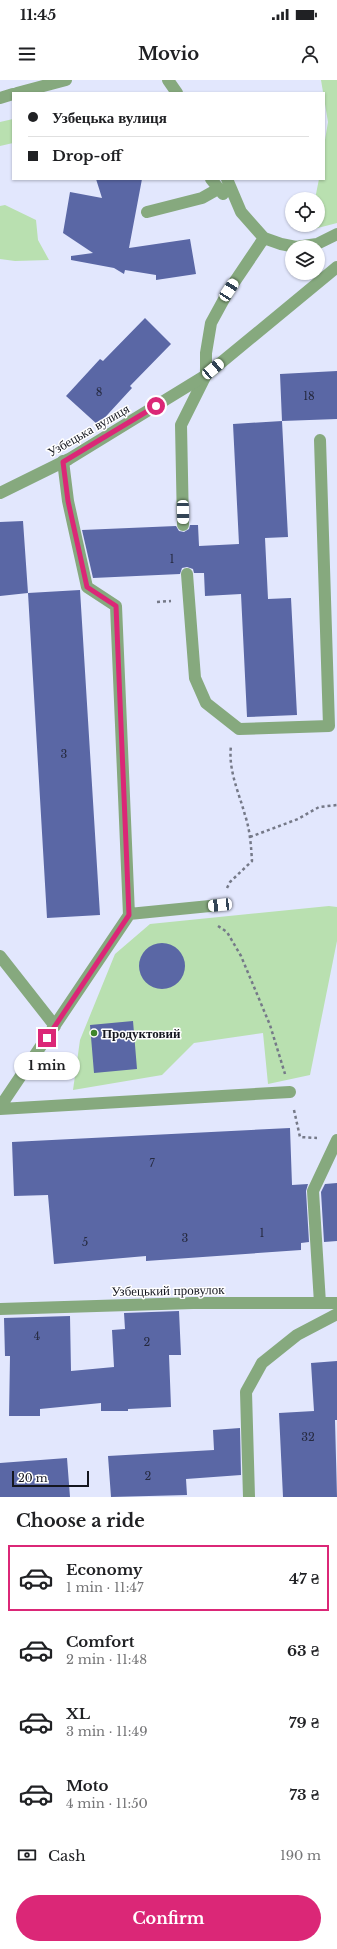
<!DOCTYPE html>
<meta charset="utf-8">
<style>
body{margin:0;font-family:"Libre Baskerville",serif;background:#f2f2f2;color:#202124;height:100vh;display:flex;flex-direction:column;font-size:15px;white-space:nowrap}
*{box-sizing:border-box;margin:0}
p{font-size:13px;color:#757577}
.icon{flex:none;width:22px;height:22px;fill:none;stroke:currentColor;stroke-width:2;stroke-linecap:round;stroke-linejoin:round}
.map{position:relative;height:1417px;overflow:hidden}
.drawer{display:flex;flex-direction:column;background:#fff;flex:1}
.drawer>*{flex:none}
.top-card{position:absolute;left:12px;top:12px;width:313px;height:88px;border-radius:0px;box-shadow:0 1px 3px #0004;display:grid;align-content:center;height:88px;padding:0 16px;background:#fff}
.fabs{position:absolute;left:285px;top:112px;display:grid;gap:8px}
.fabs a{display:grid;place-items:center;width:40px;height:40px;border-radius:50%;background:#fff;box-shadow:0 1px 3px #0004;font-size:20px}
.scale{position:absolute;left:12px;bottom:10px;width:77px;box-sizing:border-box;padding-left:4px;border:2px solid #14161f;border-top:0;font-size:11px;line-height:14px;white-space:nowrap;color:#14161f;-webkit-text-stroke:3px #fff;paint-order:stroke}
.end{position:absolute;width:18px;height:18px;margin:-9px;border:5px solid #db2777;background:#fff;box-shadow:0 0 0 2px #fff}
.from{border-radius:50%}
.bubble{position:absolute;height:28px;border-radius:14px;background:#fff;box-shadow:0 1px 3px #0004;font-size:13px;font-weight:700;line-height:28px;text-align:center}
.car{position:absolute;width:12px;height:24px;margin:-12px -6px;border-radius:5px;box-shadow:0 0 3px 1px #0007;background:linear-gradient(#fff 24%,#345 0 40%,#fff 0 76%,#345 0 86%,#fff 0)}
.top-card b{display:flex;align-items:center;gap:14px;height:38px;font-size:15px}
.top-card b+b{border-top:1px solid #e0e0e0}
.top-card i{width:10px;height:10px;background:#202124}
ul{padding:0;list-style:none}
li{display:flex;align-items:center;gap:12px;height:66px;margin:0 8px 6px;padding:0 8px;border:2px solid transparent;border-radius:0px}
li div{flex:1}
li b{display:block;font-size:15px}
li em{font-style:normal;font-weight:700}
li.on{border-color:#db2777}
li>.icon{width:36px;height:36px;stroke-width:1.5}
h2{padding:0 16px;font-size:18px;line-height:48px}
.pay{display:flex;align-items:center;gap:10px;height:44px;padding:0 16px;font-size:15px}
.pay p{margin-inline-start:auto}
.button{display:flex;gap:8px;margin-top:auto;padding:8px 16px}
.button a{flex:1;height:46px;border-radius:24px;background:#db2777;color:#fff;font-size:16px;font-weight:700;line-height:46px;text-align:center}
.status{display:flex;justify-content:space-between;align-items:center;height:28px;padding:0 20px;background:#fff;direction:ltr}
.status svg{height:11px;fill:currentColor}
header{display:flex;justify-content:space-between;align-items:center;height:52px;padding:0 16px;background:#fff;font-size:18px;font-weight:700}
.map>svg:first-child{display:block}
.green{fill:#b9e0b0}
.building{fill:#5a67a5}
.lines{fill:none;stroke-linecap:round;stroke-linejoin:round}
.path{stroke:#757988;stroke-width:2.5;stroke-dasharray:3 3;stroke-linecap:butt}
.service{stroke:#86a97e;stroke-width:12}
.minor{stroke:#86a97e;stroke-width:12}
.route{stroke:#db2777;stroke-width:5}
.poi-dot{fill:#3f862b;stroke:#fff;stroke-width:1.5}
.labels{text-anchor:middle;stroke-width:3;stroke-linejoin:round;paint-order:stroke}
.number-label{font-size:11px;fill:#262a40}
.street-label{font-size:13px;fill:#14161f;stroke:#fff}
.poi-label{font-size:13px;font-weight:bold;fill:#14161f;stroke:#fff;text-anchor:start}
</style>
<div class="status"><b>11:45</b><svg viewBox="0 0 49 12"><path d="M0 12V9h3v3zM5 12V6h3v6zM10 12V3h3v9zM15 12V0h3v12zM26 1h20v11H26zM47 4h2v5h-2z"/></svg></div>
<header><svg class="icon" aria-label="menu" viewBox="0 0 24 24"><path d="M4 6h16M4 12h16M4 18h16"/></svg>Movio<svg class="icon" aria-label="person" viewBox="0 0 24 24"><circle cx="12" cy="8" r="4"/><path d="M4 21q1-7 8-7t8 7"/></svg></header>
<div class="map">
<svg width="337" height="1417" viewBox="0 0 337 1417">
<rect width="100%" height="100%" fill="#e2e7fd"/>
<!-- green -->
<path class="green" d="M321,0H337V143L310,150L311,145H318V119H315L319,99H324V66L328,42Z
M13,39V63L0,66V42Z
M5,125L36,140L38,160L49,180L15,181L0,179V126Z
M329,826L337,827V861L310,995L268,1004L263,953L194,963L162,995L73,1010L80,960L115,874L150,844Z"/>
<!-- building -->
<path class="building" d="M96,99H142L129,168L190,159L196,194L156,200V195L125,190L124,194L114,188L71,180V176L93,173L63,153L70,112L102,118Z
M145,238L171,264L130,306L132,308L98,345L66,316L100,279L103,281Z
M337,291V339L282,341L280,294Z
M282,341L288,457L265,458L268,519L291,518L297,635L247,637L241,514L205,516L204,493H194L193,489L187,487L182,488L180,494L93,498L82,450L176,446L179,451L184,452L189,449L190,445H198L199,466L239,464L233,344Z
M23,441L28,513L0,516V442Z
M80,510L100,835L47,838L28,513Z
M139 886a23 23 0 1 1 46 0a23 23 0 1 1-46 0Z
M133,941L137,989L94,993L90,945Z
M290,1048L292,1105L308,1104L306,1111L309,1162L301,1163V1170L146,1181V1176L54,1184L48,1115L14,1116L12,1062Z
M337,1103V1161L324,1162L321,1112L325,1104Z
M179,1231L181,1275H169L171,1327L128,1329V1331H101V1323L40,1329V1336H9L10,1276H5L4,1238L70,1236L71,1291L114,1287L112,1250L125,1249L124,1233Z
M337,1281V1340H335L337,1417H283L279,1333L314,1331L311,1283Z
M240,1348L241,1395L186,1399L187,1415L111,1417L108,1376L214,1370L213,1350Z
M67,1378L70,1417H0V1383Z"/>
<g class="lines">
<!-- path -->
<path class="path" d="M157,522L171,521
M250,757L298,739L319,727L337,725
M227,808L230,802L252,781C251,765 250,750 245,735C239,713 228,690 231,666
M218,846L227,852L241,876L270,945L285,994
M294,1030L300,1057L317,1058"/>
<!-- service -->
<path class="service" d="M168,0L177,13
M17,13L66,0
M0,18L13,14
M211,99L223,114
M227,99L241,132L264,158L281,164L296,167L317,164L337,154
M147,132L202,118L218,109
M183,445L181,345L206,295V273L211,243L229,210L264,158
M187,494L195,598L206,623L239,649L329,646L320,360
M129,834L220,825
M0,876L55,946
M0,1027L129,835L116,526L87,507L68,421L63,381
M0,1029L290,1012
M320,1223L313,1111L337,1060
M249,1417L246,1312L262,1283L297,1255L337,1234"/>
<!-- minor -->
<path class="minor" d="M0,413L69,379L206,295L337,187
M0,1229L193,1223H337"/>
</g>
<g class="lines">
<!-- route -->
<path class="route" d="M47,958L129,835L116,526L87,507L68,421L63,382L156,326"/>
</g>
<!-- markers -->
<circle class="poi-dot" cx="94" cy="953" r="4"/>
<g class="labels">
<!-- number labels -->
<g class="number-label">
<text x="99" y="316">8</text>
<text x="309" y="320">18</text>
<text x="172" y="483">1</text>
<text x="64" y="678">3</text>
<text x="152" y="1087">7</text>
<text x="262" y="1157">1</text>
<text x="185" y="1162">3</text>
<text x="85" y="1166">5</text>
<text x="37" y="1260">4</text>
<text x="147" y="1266">2</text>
<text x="308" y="1361">32</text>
<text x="148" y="1400">2</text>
</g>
<!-- street labels -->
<g class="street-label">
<text transform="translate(88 350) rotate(-30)" y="5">Узбецька вулиця</text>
<text transform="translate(168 1210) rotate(-1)" y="5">Узбецький провулок</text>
</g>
<!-- poi labels -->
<g class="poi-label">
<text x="102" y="958">Продуктовий</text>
</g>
</g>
</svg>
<div class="fabs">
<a><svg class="icon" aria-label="locate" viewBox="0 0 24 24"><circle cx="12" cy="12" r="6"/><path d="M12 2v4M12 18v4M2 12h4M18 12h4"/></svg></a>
<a><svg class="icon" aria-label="layers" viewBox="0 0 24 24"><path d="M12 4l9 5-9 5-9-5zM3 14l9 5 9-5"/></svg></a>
</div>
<div class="scale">20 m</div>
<i class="end from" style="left:156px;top:326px"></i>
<i class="end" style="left:47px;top:958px"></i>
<div class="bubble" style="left:14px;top:972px;width:66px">1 min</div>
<i class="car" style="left:229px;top:210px;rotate:33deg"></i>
<i class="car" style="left:213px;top:289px;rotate:50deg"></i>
<i class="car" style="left:183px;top:432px;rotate:179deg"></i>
<i class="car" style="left:220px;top:825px;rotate:264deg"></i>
<div class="top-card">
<b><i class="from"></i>Узбецька вулиця</b>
<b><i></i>Drop-off</b>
</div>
</div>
<section class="drawer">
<h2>Choose a ride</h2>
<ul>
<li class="on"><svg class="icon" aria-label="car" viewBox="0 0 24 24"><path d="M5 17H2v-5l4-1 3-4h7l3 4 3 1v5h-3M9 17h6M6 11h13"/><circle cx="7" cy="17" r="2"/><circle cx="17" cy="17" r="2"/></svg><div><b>Economy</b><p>1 min · 11:47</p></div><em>47 ₴</em></li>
<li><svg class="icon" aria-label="car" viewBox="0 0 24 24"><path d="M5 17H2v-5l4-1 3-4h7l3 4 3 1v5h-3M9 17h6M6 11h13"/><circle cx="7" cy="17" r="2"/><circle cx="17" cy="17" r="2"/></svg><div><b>Comfort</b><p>2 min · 11:48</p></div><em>63 ₴</em></li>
<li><svg class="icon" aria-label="car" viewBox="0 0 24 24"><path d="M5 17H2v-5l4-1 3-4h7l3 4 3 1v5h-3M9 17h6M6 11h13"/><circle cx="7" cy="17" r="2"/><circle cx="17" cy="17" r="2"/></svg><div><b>XL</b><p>3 min · 11:49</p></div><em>79 ₴</em></li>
<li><svg class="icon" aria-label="car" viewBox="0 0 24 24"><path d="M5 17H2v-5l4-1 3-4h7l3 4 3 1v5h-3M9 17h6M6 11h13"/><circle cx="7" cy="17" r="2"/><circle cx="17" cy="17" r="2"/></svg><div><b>Moto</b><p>4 min · 11:50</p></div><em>73 ₴</em></li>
</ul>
<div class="pay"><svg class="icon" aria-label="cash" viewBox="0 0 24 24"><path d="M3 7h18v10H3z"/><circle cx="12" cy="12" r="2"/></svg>Cash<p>190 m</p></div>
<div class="button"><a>Confirm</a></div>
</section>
